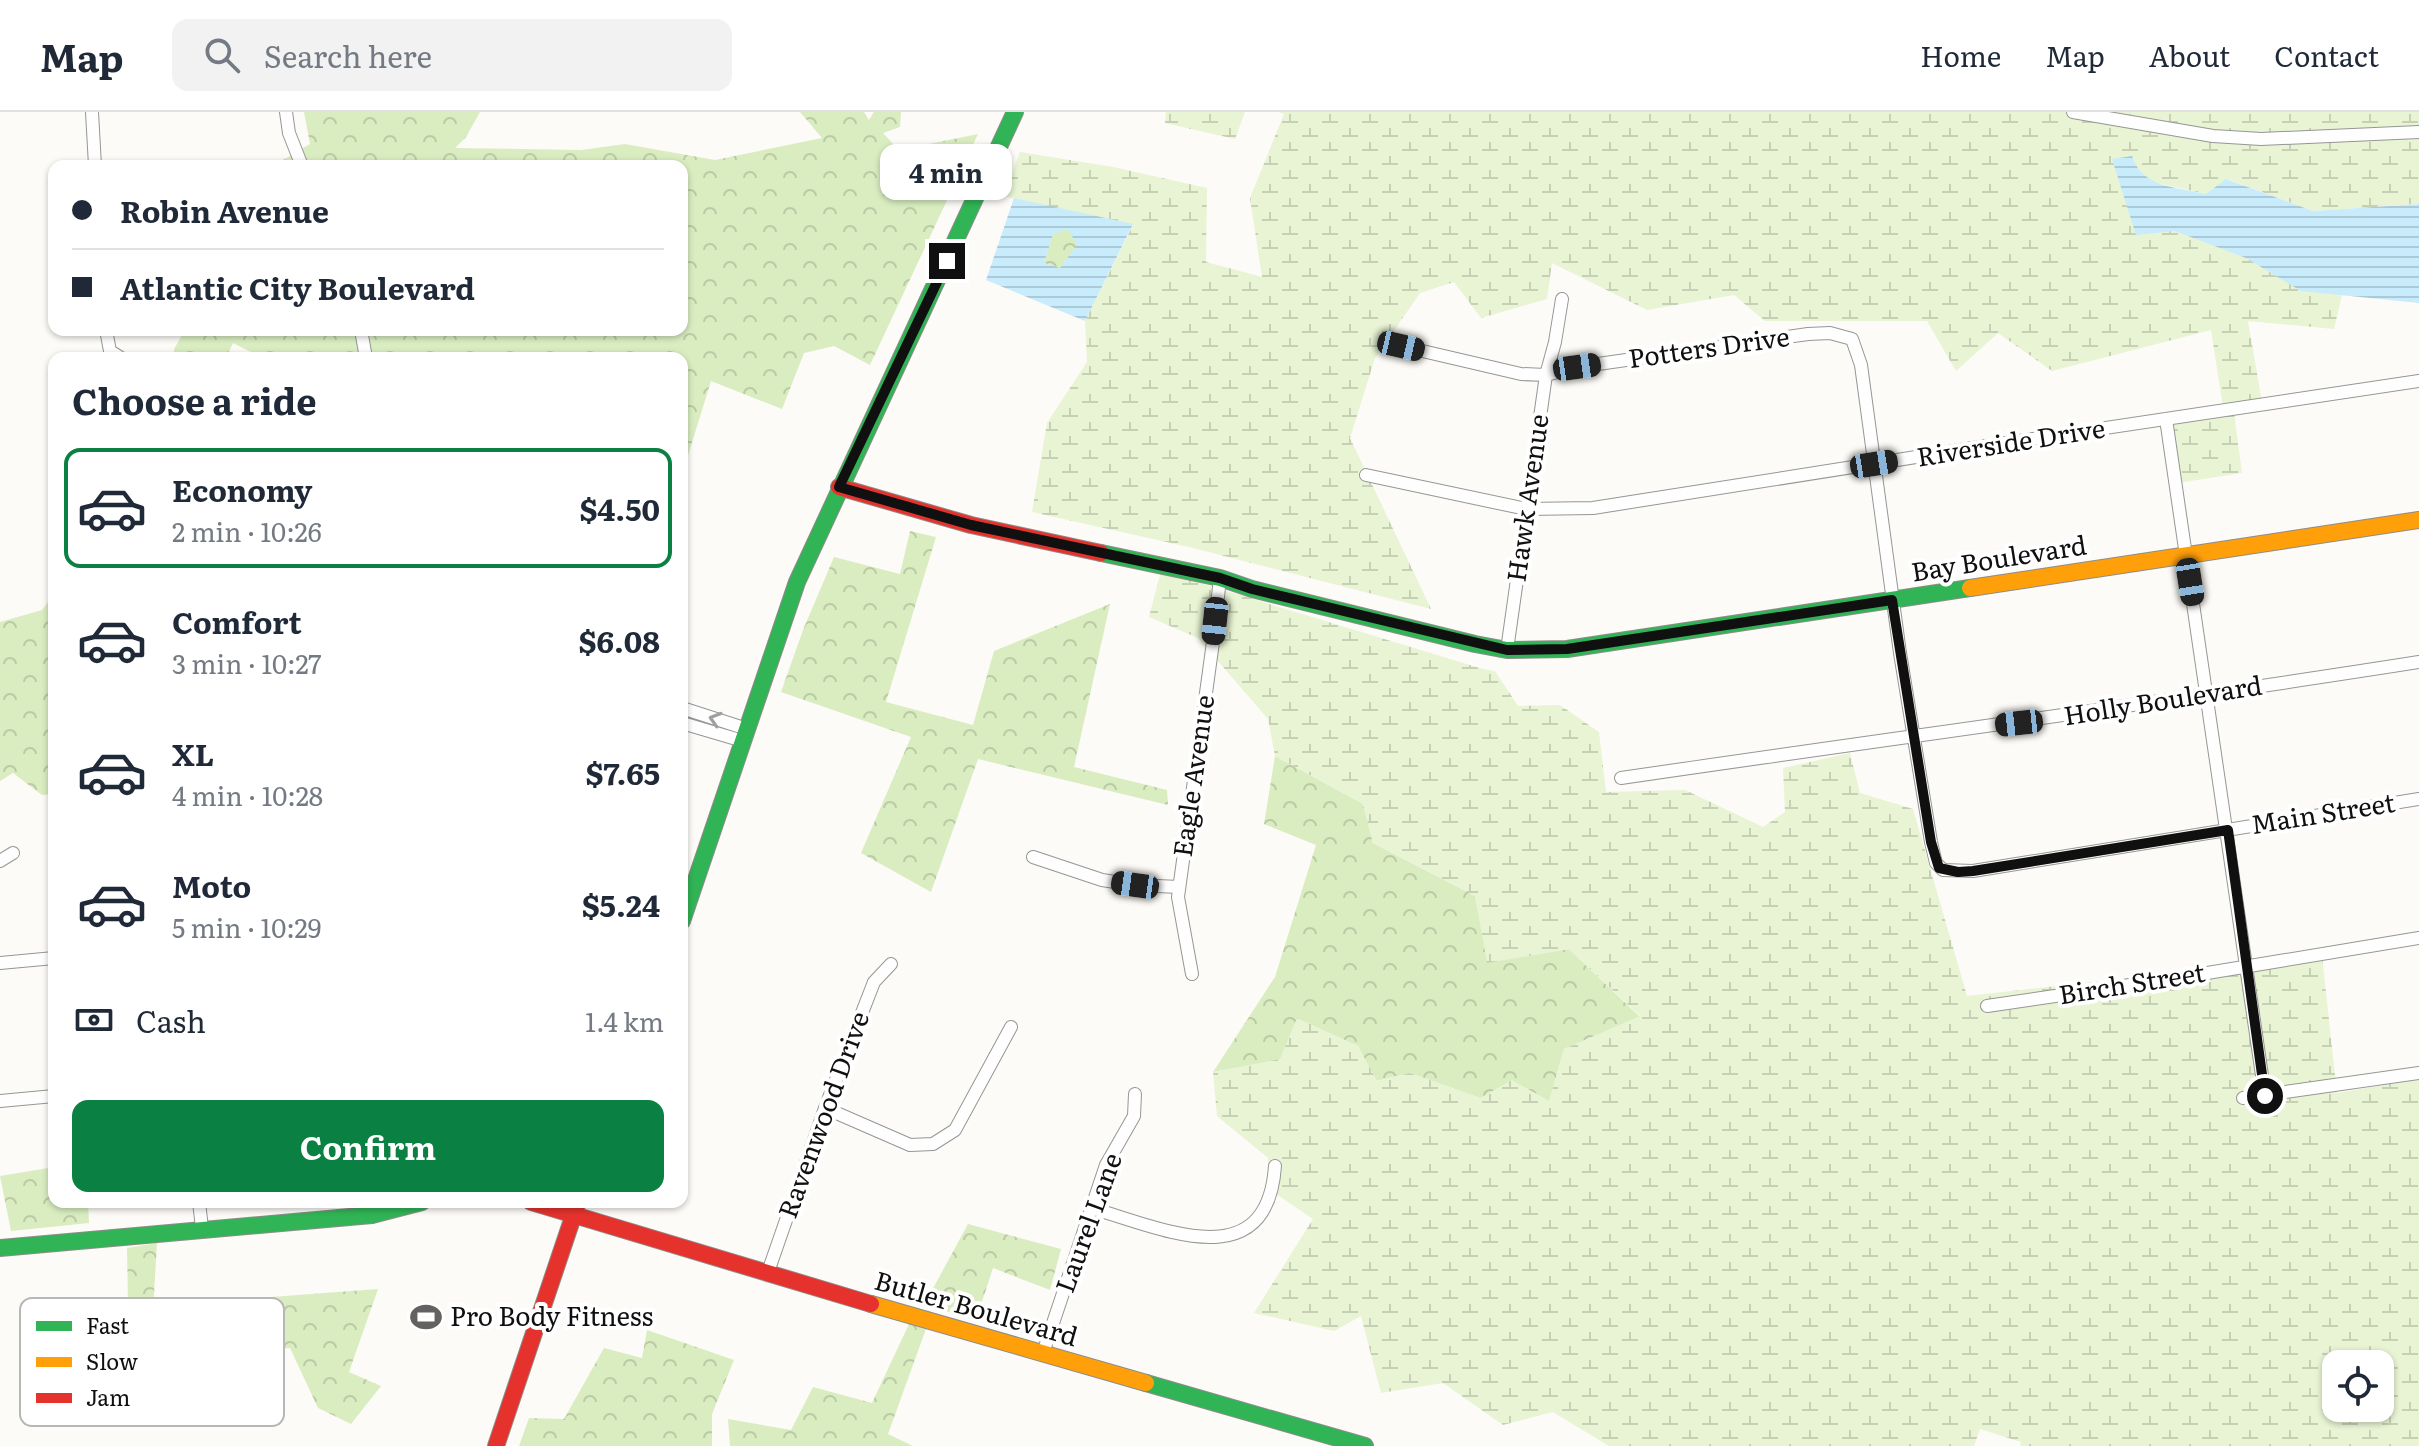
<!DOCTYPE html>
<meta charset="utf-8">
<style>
body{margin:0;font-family:Literata,serif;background:#f2f2f3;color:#1f2937;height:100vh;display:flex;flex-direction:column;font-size:30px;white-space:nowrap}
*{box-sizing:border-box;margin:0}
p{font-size:26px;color:#747a83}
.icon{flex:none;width:44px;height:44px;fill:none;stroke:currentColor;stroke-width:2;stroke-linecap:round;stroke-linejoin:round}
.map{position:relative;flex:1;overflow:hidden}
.panel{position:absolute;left:48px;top:240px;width:640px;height:856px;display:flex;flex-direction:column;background:#fff;border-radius:16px;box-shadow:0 2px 6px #0004}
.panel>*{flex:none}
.guide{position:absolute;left:48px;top:48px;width:640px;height:176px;border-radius:16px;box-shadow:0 2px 6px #0004;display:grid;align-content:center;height:176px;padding:0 24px;background:#fff}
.tools{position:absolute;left:2322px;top:1238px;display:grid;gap:16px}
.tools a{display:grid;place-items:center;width:72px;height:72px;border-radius:16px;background:#fff;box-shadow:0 2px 6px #0004;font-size:40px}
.end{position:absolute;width:36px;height:36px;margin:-18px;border:10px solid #101010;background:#fff;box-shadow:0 0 0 4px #fff}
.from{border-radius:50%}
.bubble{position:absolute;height:56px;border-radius:16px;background:#fff;box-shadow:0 2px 6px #0004;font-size:26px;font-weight:700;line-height:56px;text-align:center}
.car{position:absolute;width:24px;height:48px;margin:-24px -12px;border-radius:10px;box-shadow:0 0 6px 2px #0007;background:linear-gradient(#222 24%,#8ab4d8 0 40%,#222 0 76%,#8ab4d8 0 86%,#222 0)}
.guide b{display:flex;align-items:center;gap:28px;height:76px;font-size:30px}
.guide b+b{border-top:2px solid #e0e1e3}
.guide i{width:20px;height:20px;background:#1f2937}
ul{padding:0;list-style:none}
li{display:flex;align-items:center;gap:24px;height:120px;margin:0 16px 12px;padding:0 8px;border:4px solid transparent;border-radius:16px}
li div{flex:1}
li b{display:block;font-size:30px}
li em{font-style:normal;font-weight:700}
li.selected{border-color:#0b8043}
li>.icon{width:72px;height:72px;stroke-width:1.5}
h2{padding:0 24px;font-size:36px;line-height:96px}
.pay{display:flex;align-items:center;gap:20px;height:88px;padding:0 24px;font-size:30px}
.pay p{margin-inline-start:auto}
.cta{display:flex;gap:16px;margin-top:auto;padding:16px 24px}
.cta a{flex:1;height:92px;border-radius:16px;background:#0b8043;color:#fff;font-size:32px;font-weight:700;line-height:92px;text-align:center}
header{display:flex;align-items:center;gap:48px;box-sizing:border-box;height:112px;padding:0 40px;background:#fff;border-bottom:2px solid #e0e1e3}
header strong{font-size:38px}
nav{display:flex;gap:44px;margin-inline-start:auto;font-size:28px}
.search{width:560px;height:72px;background:#f2f2f3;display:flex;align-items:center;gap:20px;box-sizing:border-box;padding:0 28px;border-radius:16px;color:#747a83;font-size:30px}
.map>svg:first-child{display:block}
.forest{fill:url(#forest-crowns)}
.wetland{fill:url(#wetland-marsh);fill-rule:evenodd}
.water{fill:url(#water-rules);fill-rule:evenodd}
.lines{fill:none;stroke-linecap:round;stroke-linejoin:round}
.street-casing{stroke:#969694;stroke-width:14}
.fast-casing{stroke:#8d8c8b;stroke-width:18}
.slow-casing{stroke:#8d8c8b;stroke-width:18}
.jam-casing{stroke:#8d8c8b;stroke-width:18}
.street{stroke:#fffefe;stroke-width:12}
.fast{stroke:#30b455;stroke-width:16}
.slow{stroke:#ff9f0a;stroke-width:16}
.jam{stroke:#e5322d;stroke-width:16}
.oneway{stroke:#9f9f9f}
.route{stroke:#101010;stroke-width:10}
.labels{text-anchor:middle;stroke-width:8;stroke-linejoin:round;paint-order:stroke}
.street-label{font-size:26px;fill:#101010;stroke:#fff}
.poi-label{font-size:26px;fill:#101010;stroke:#fff;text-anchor:start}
.key{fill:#fff;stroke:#b7b7b7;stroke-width:2}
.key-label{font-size:22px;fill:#101010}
</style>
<header>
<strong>Map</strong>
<div class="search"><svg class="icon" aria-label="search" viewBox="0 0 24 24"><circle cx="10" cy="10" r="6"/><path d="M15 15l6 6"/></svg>Search here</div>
<nav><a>Home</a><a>Map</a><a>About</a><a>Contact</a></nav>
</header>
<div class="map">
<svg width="2419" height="1334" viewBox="0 0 2419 1334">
<defs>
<pattern id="forest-crowns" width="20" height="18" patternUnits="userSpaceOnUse" patternTransform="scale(2)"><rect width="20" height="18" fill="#d9edc1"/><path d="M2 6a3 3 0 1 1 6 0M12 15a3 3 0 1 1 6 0" fill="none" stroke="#b9caa5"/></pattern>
<pattern id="wetland-marsh" width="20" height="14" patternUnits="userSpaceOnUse" patternTransform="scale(2)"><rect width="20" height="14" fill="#e8f4d4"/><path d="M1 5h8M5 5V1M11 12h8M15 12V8" fill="none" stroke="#c6d0b5"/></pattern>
<pattern id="water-rules" width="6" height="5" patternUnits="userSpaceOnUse" patternTransform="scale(2)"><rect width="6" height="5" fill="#c8ecfb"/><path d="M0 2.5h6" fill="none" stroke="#abc9d6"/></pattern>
</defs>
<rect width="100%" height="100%" fill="#fcfbf7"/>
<!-- forest -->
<path class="forest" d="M304,0H480L466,25L455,36L581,38L625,32L715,48L822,26L800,0H864L869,8L874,0H901L900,15L883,21L899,38L978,22L870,253L834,234L804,241L782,297L711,269L682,363V246H263L233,231L226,246H174V237L185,218H682V54H273L310,32Z
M1069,117L1078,133L1060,156L1044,151L1053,121Z
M910,419L936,425L886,590L973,613L994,539L1110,492L1074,655L1167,678L1168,693L978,647L931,780L861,741L911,625L781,580L803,518L834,445L900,462Z
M54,483V682L42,683L13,661L0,669V510L42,498Z
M1275,644L1363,692L1373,731L1475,784L1488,850L1569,837L1640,905L1564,937L1549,990L1480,986L1410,961L1376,969L1358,934L1297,907L1280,948L1213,960L1275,865L1316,733L1264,712Z
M54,1055V1090H88L89,1111L11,1119L0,1064Z
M968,1112L1061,1137L1050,1178L993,1156L976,1208L924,1193Z
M157,1131L153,1199L128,1191L127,1136Z
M378,1177L349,1260L381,1274L351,1312L318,1296L290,1236L221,1244L218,1189Z
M909,1212L926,1217L888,1322L913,1334H730L728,1307L791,1318L813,1275L872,1291Z
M647,1218L734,1248L712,1302V1334H519L529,1306L564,1307L604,1236L642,1246Z"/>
<!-- wetland -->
<path class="wetland" d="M1166,0H1245L1235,27L1165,11Z
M1278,0H2419V92L2313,99L2227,67L2206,82L2139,67L2112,47L2176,118L2342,183L2334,217L2248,209L2262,290L2233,293L2242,361L2171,372L2165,304L2223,295L2211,218L2052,259L1998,221L1956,259L1927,209H1765L1734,183L1647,198L1552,151L1547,187L1481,206L1454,170L1420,181L1375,246L1350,326L1431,497L1189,435L1032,400L1047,311L1087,250L1085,209L1133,113L1003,84L1020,40L1113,55L1207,76L1206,150L1262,165L1250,86L1284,2Z
M1161,459L1483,557L1495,559L1518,594L1560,593L1599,620L1606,680L1685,678L1763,715L1785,700L1783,656L1850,641L1860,681L1913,697L1967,884L2322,844L2337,981L2419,967V1334H2020L2021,1330L1980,1317L1974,1334H1609L1553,1300L1503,1313L1443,1271L1381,1281L1361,1204L1334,1219L1254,1201L1313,1107L1269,1077L1268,1046L1217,1004L1213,960L1280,947L1297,906L1358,934L1377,969L1410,961L1480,986L1512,968L1549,989L1564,937L1640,904L1569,837L1487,851L1475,784L1373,731L1363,692L1275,644L1268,607L1198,526L1149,505ZM2336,1252H2380V1296H2336Z"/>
<!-- water -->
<path class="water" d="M2132,44C2142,76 2177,75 2206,82L2226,67L2313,99L2419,92V191L2301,179L2246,146L2175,119L2136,123L2112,47Z
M1014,86L1133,112L1085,209L986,168ZM1068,117L1077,133L1060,156L1044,151L1053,122Z"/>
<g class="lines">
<defs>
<path id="street" d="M92,0L95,54
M286,0L289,21L302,54
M2073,0L2213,24L2261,27L2419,20
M106,218L110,239L121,246
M361,218L366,246
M1401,234L1521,262L1546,263L1577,255L1808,222L1830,221L1852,227L1861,253L1900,541L1931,730L1936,751L1943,758L1973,759L2419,687
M2166,307L2265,984
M1366,363L1526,397L1593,396L1992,333L2419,269
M1507,538L1546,263L1555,230L1562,187
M682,596L747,617
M682,611L743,629
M1621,666C1887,627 2153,592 2419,550
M1033,745L1102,768L1135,773L1179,775
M0,749L13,741
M0,851L54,846
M1192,862L1178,785L1213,530L1220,466
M1987,894L2171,867L2419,826
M2243,986L2419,961
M0,989L54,984
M825,996L910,1033L933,1032L955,1018L1011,915
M199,1090L202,1116
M1091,1096C1159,1115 1267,1168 1275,1054
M768,1160L825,996L874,870L891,852
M1043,1241L1106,1053L1134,1004L1135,982"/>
<path id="fast" d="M1101,441L1220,466L1252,477L1475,532L1507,538L1567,537L1970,476
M682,809L797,470L1015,0
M0,1136L372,1103L422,1090
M1146,1271L1365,1334"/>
<path id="slow" d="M1970,476L2419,408
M871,1192L1146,1271"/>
<path id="jam" d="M839,375L971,413L1101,441
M531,1090L871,1192
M496,1334L578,1090"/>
</defs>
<!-- street casing -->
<use href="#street" class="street-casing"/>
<!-- fast casing -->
<use href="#fast" class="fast-casing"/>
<!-- slow casing -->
<use href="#slow" class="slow-casing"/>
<!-- jam casing -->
<use href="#jam" class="jam-casing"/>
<!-- street -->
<use href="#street" class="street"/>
<!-- fast -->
<use href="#fast" class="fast"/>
<!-- slow -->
<use href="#slow" class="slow"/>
<!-- jam -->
<use href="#jam" class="jam"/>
</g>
<!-- one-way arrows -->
<defs><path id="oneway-chevron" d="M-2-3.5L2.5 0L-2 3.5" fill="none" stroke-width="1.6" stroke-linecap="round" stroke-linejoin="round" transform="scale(2)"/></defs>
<use class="oneway" href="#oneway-chevron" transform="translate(715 607) rotate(-163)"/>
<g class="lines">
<!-- route -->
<path class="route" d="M947,149L839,375L971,413L1220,466L1252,477L1507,538L1567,537L1892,488L1931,730L1939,756L1958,760L1973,759L2228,718L2265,984"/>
</g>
<!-- icons -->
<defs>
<symbol id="stadium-bare" viewBox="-9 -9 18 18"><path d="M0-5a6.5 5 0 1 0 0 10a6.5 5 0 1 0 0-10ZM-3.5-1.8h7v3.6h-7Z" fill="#636261" stroke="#fff" stroke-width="2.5" paint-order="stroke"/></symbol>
</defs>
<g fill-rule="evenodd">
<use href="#stadium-bare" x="404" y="1183" width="44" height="44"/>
</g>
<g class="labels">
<!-- street labels -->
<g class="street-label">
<text transform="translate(1709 236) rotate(-8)" y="9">Potters Drive</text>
<text transform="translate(2011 331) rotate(-9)" y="9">Riverside Drive</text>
<text transform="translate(1528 386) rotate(-82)" y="9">Hawk Avenue</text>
<text transform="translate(1999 447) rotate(-9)" y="9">Bay Boulevard</text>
<text transform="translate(2163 589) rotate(-9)" y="9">Holly Boulevard</text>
<text transform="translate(1194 664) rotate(-82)" y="9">Eagle Avenue</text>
<text transform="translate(2323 702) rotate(-9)" y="9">Main Street</text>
<text transform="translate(2132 872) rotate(-9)" y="9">Birch Street</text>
<text transform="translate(824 1003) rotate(-70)" y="9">Ravenwood Drive</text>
<text transform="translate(1089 1111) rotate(-70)" y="9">Laurel Lane</text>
<text transform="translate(976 1197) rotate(16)" y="9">Butler Boulevard</text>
</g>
<!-- poi labels -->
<g class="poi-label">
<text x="450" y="1214">Pro Body Fitness</text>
</g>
</g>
<!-- legend -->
<rect x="20" y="1186" width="264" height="128" rx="12" class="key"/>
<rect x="36" y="1209" width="36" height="10" fill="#30b455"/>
<rect x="36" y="1245" width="36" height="10" fill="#ff9f0a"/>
<rect x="36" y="1281" width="36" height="10" fill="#e5322d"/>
<g class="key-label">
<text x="86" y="1222">Fast</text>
<text x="86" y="1258">Slow</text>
<text x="86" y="1294">Jam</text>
</g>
</svg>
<div class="tools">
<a><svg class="icon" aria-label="locate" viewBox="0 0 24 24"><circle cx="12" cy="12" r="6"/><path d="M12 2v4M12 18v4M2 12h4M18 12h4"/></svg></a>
</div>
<i class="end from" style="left:2265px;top:984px"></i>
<i class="end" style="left:947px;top:149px"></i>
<div class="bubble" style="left:880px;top:32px;width:132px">4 min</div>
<i class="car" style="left:1401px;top:234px;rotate:103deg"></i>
<i class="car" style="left:1577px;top:255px;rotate:82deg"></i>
<i class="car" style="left:1874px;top:352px;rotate:81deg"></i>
<i class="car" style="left:2190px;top:470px;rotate:171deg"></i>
<i class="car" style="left:1215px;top:509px;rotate:186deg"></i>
<i class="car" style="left:2019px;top:611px;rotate:264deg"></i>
<i class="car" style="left:1135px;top:773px;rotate:278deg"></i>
<div class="guide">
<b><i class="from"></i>Robin Avenue</b>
<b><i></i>Atlantic City Boulevard</b>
</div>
<section class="panel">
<h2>Choose a ride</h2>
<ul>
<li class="selected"><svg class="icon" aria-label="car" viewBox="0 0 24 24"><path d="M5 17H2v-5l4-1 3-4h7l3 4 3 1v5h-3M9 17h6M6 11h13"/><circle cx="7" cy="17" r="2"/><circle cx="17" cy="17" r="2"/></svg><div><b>Economy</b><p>2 min · 10:26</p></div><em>$4.50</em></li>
<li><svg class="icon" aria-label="car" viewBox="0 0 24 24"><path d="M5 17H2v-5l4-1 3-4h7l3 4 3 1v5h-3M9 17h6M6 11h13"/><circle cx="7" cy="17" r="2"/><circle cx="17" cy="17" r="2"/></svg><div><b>Comfort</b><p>3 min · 10:27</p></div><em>$6.08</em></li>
<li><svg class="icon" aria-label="car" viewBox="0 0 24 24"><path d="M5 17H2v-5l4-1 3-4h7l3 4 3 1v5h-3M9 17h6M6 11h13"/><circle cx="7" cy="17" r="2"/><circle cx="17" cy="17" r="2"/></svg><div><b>XL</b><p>4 min · 10:28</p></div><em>$7.65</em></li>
<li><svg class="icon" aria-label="car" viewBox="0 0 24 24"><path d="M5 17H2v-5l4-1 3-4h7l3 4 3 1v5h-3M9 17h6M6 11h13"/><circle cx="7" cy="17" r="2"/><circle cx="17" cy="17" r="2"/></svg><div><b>Moto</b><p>5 min · 10:29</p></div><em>$5.24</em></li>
</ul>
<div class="pay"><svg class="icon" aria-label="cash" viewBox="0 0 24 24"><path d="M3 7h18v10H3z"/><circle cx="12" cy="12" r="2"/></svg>Cash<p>1.4 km</p></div>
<div class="cta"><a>Confirm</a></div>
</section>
</div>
